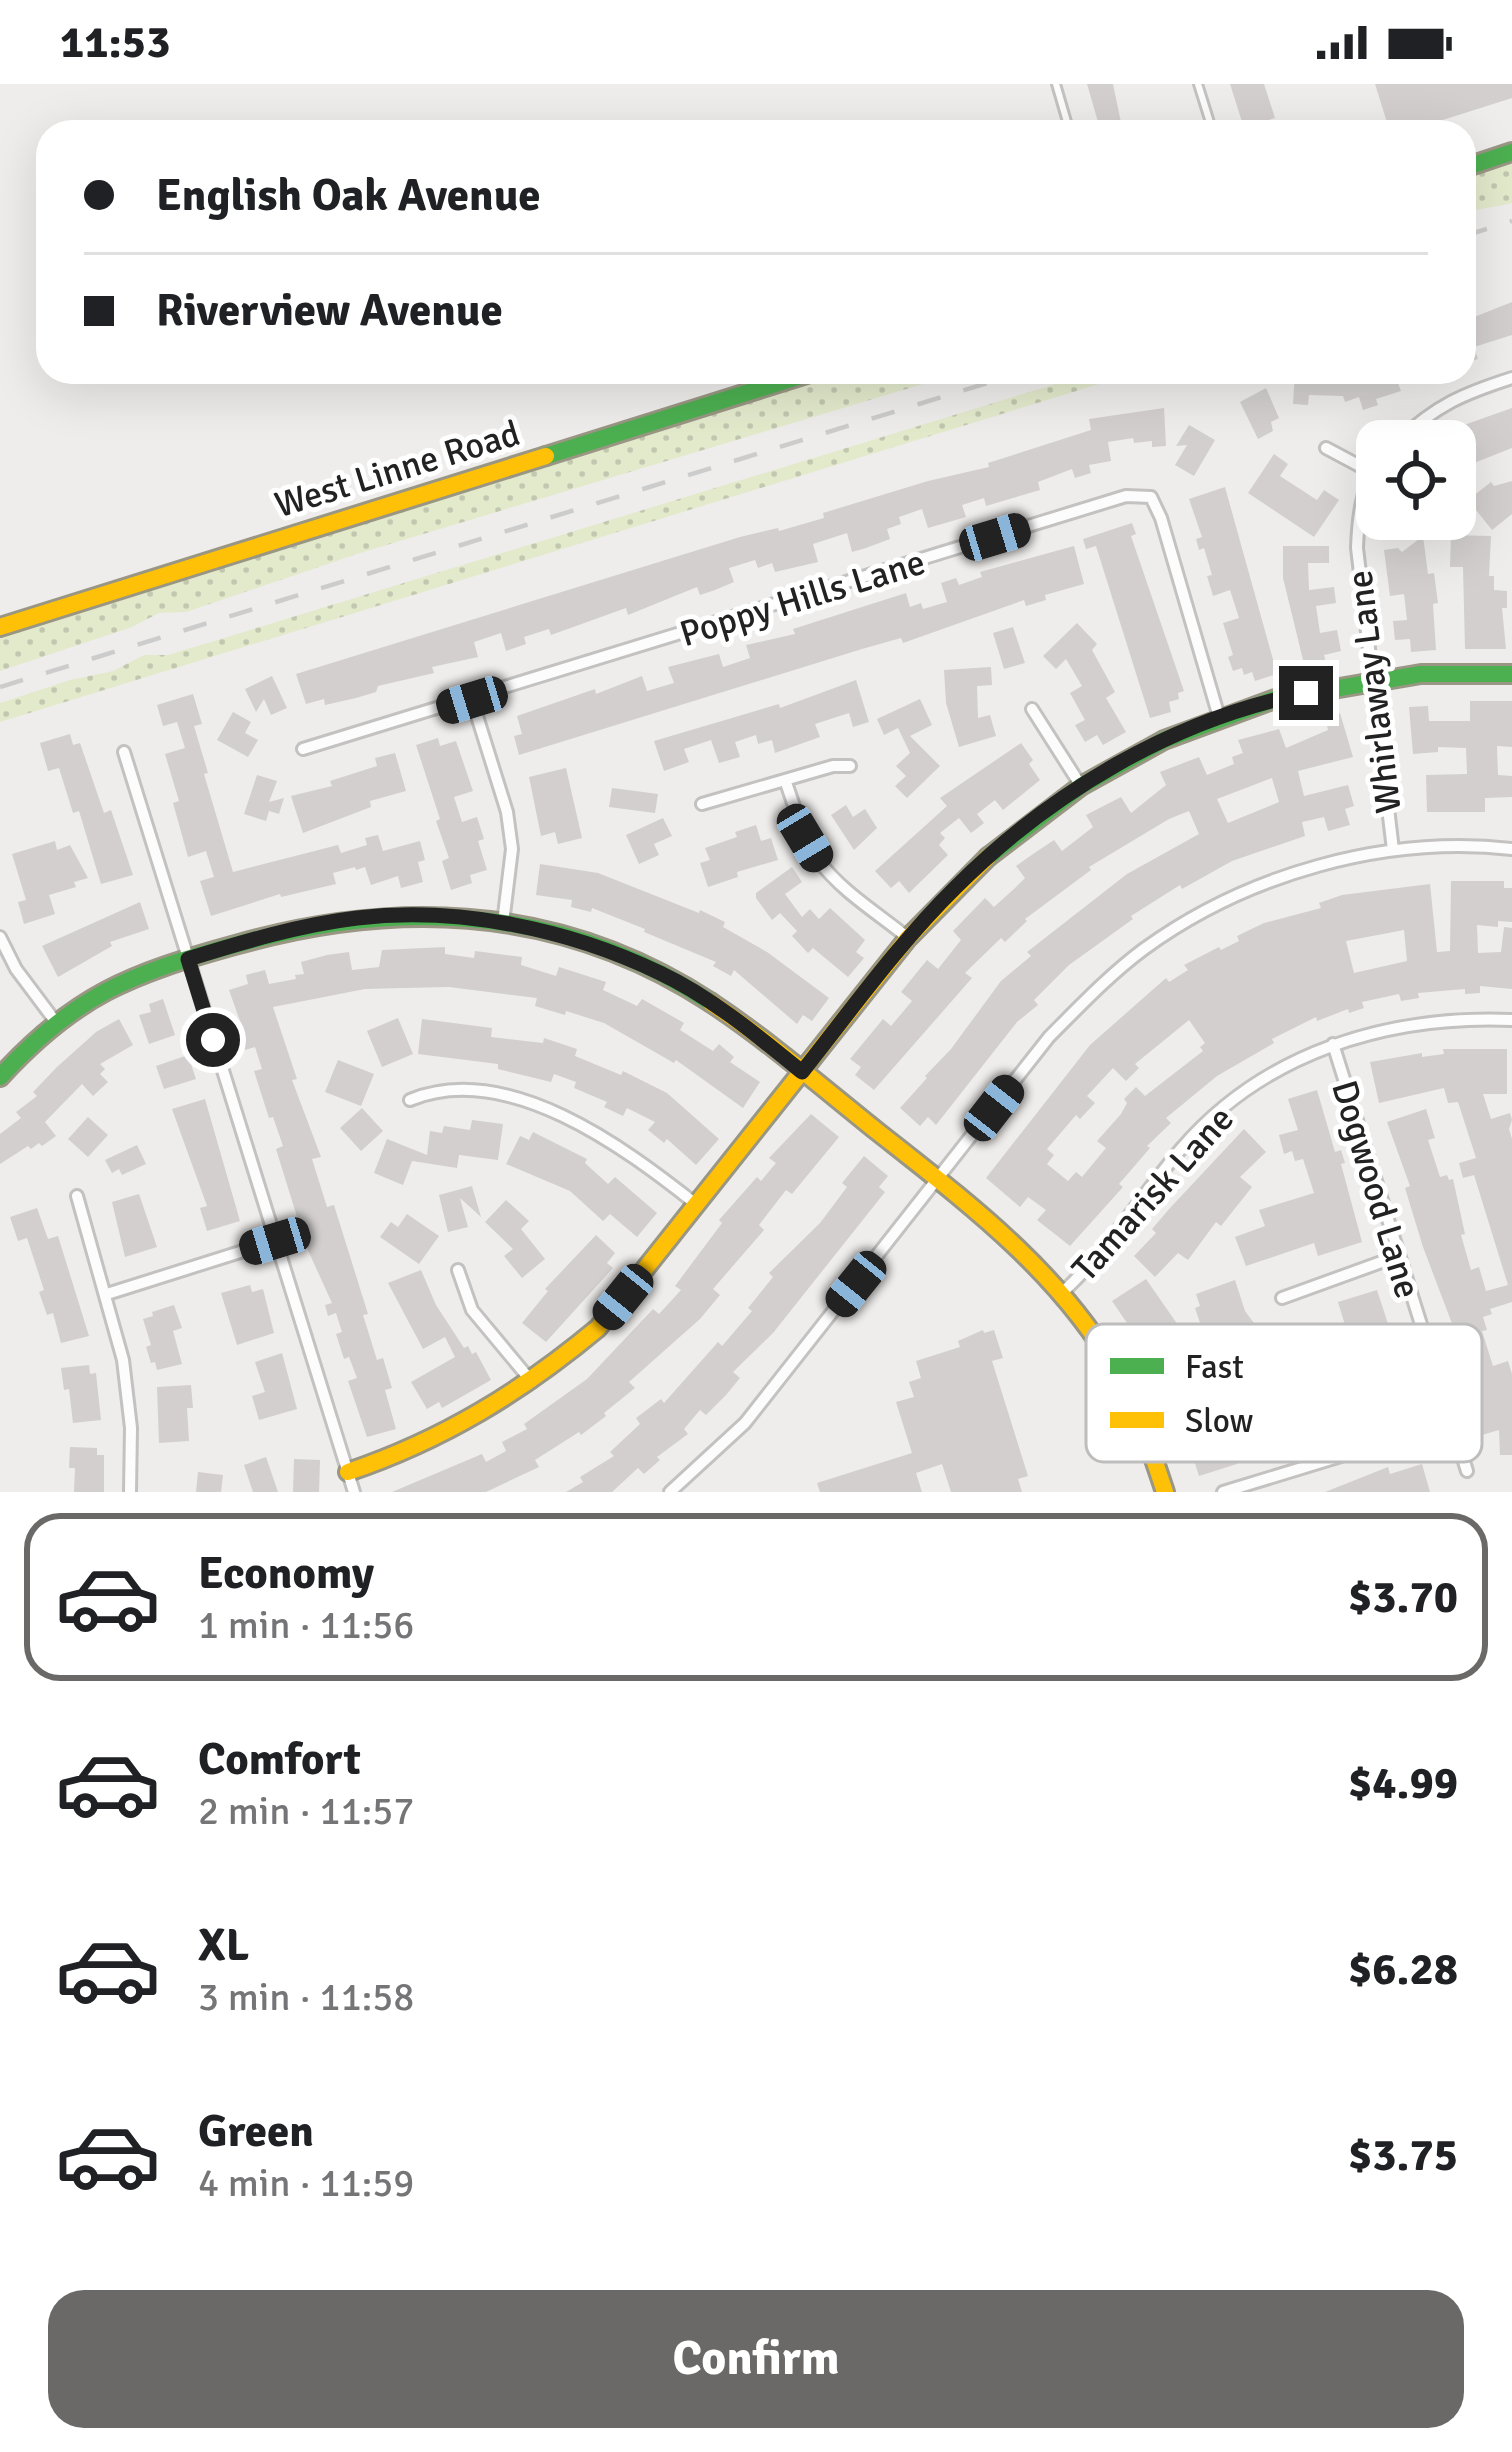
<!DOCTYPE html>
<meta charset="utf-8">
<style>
body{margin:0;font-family:Signika,sans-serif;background:#f2f2f2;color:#202124;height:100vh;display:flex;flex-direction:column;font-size:45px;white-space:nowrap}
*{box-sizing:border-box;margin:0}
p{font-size:39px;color:#757577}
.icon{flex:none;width:66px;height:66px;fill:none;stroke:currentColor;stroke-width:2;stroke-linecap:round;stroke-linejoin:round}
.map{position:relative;height:1408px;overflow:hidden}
.panel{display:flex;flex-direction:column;background:#fff;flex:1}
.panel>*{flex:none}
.banner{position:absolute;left:36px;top:36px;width:1440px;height:264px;border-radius:36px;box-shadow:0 12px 48px #0002;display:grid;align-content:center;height:264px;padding:0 48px;background:#fff}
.tools{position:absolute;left:1356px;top:336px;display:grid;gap:24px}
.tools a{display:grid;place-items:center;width:120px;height:120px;border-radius:24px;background:#fff;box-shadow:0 12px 48px #0002;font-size:60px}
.end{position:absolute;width:54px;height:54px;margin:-27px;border:15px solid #222;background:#fff;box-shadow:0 0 0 6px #fff}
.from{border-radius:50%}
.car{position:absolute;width:36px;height:72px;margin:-36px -18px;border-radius:15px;box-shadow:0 0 9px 3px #0007;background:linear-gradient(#222 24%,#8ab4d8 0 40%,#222 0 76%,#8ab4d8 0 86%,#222 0)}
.banner b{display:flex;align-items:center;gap:42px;height:114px;font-size:45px}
.banner b+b{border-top:3px solid #e0e0e0}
.banner i{width:30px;height:30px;background:#202124}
ul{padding:21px 0 0;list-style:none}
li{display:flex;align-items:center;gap:36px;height:168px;margin:0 24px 18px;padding:0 24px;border:6px solid transparent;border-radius:36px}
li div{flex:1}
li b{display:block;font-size:45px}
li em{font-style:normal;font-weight:700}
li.on{border-color:#6a6968}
li>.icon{width:108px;height:108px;stroke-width:1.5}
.cta{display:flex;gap:24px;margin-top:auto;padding:24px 48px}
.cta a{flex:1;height:138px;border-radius:36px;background:#6a6968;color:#fff;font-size:48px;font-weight:700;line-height:138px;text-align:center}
.status{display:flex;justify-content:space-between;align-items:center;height:84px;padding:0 60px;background:#fff;direction:ltr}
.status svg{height:33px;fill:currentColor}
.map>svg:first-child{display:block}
.grass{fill:url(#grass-dots)}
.building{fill:#d2cfce;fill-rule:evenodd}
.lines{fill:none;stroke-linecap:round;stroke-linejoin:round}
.lane-casing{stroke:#c3c2c1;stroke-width:12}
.street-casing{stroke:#c3c2c1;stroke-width:16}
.fast-casing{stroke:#999683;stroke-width:22}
.slow-casing{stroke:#999683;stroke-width:22}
.lane{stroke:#fdfcfc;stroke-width:6}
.street{stroke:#fdfcfc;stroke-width:10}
.fast{stroke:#4caf50;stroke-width:16}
.slow{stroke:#ffc107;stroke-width:16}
.rail{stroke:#ccc;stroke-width:4.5;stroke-dasharray:24 24;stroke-linecap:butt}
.route{stroke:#222;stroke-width:15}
.labels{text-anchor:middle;stroke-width:10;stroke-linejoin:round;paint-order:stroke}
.street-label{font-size:36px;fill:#222;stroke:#fff}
.key{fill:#fff;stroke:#bdbdbd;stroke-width:3}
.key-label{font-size:33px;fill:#222}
</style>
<div class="status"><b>11:53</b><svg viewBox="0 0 49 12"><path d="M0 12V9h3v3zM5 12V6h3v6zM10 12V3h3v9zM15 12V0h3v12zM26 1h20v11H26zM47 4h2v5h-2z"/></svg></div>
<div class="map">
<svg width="1512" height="1408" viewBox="0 0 1512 1408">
<defs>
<pattern id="grass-dots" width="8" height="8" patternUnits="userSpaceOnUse" patternTransform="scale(3)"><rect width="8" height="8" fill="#e3eacc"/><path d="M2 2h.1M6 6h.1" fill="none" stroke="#c2c8af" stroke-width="1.8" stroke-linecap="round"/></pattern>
</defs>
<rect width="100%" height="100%" fill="#efedeb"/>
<!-- grass -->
<path class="grass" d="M1512,76V119C1495,124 1481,123 1464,130V91Z
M838,288H963L360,469L186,528L159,529L132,543L0,587V551Z
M1095,288H1138L0,638V619L70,596L113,587L144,571H168Z"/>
<!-- building -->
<path class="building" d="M1087,0H1113L1123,48H1077V45L1098,38Z
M1230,0H1264L1275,34L1244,44Z
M1375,0H1512V14L1405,48H1390Z
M1512,218V251L1474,263L1478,275L1464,279V237Z
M1295,288H1424L1425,291L1398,299L1401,307L1376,315L1378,321L1363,326L1359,313L1345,318L1343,312L1309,311L1308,321L1293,320Z
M1266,304L1279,334L1271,338L1273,347L1258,355L1240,318Z
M1164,324L1166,362L1152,363V357L1134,359L1133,354L1108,358L1111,377L1089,381L1091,389L1075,394L1072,385L1038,398L1040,406L986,422L984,414L962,421L966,433L928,444L922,425L899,433L901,440L887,445L890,455L866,464L852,468L847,449L813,460L818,478L775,488L772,479L758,484L755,476L729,484L734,498L715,506L700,511L697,503L628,531L626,524L551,551L549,545L524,553L526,560L506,567L501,549L474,558L478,573L432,583L434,589L378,602L376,608L356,614L325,621L324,615L306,620L296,590L740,453L778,444L779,447L824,434L823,429L928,397L989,383L988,379L1091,346L1089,335Z
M1512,324V364L1469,381L1461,364L1470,353L1464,341Z
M1189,341L1215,356L1194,392L1175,381L1187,361L1176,362Z
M1274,370L1288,380L1280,392L1317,416L1324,406L1339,416L1314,453L1248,409Z
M1512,397V430L1492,446L1468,416L1491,398L1494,402Z
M1225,403L1277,590L1255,597L1252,588L1244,591L1242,584L1233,587L1228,573L1233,571L1223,539L1239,534L1230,506L1213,512L1207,492L1212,491L1204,464L1199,466L1196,455L1202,453L1189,415Z
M1132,439L1136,450L1131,452L1184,607L1178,609L1179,615L1169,618L1171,628L1150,634L1096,462L1086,465L1083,455Z
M1451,451L1491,452L1489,492H1494V506L1507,507V524H1502L1506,565H1465L1463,483H1450Z
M1423,452L1428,490L1434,489L1438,519L1433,520L1436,566L1411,568L1410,555L1395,556L1393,537L1407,536L1404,510L1390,512L1384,466L1398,464L1402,468Z
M1074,462L1084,500L1045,511L1046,516L1026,522L1024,516L903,559L901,554L862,565L519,671L514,652L522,650L517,632L595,605L596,610L642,592L647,607L674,599L668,583L719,570L723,583L750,574L746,561L795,550L793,545L906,509L910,523L921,519L923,525L947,518L941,499L956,494L959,501L982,493L980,488Z
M1283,462H1329V479H1308L1309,506L1334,503L1336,519L1316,522L1320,549L1337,546L1341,567L1324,571L1326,579L1305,584L1283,494Z
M1077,539L1097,560L1092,566L1115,608L1106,614L1126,648L1103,661L1097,651L1085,658L1075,641L1085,636L1070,609L1082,602L1066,575L1056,585L1043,572Z
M1013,543L1025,579L1004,585L993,549Z
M991,583L992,601L977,602L978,634L990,631L996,652L959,663L946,619L944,586Z
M272,592L287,624L271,631L264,615L256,628L245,605Z
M856,596L869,638L853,643L849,629L815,640L820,653L775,669L772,656L758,660L756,651L735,658L740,673L719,679L711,656L684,665L689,678L664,687L654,657L779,620L780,624Z
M193,610L202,640L194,642L208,689L204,690L233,788L338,761L341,769L367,761L365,754L378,751L383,767L420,757L425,776L418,778L423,798L401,804L398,792L371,801L365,783L356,786L355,783L333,789L336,800L281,813L280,810L211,832L200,797L214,793L206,767L188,773L173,719L179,717L165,670L185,664L177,638L163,642L157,621Z
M920,615L932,641L910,652L940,682L907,714L895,702L906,692L896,682L910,669L898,644L884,651L877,635Z
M1470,617H1512V663L1497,662L1498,691L1512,692V713L1485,714V728H1427L1426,691L1467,690L1466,664L1438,663V668L1413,670L1409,623L1428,622L1429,637H1470Z
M233,628L251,638L245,649L258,656L248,673L217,656Z
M1340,629L1353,673L1298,687L1304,712L1348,701L1354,722L1345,725L1350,741L1328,747L1324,733L1302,738L1305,752L1232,777L1182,805L1180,801L1131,832L1133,835L1069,881L1034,916L1038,921L1017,938L936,1041L928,1033L920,1042L900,1024L927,994L925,992L951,965L1001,897L1031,872L1027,868L1127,790L1199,750L1189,727L1169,735L1089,783L1091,786L1025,835L1027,837L1005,858L1001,854L965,889L972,894L874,1006L855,991L861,983L850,975L883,935L891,942L912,917L901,908L927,876L938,885L961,856L953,847L985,814L994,823L1015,804L1025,794L1016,782L1033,770L1054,756L1062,767L1093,743L1086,731L1121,713L1131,729L1166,701L1160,688L1199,673L1207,691L1234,680L1232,673L1243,669L1238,656L1279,645L1286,664L1328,646L1325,634ZM1272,694L1279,718L1228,739L1217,715Z
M70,650L73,661L80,659L104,729L111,726L133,791L101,800L79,727L73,729L59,684L48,687L40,659Z
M438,654L440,662L456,657L473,707L454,713L462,738L477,733L484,755L478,757L487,786L470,791L472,799L451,806L442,777L449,774L436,737L440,735L416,661Z
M1021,659L1033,676L1029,680L1040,696L1003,726L995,716L977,730L984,739L971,749L959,734L940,749L945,754L939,761L948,771L909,809L899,797L891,804L875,787L947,722L940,714Z
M395,669L406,707L370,717L371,723L303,749L291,712L332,702L330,697L377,682L375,674Z
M566,684L582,754L558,760L555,748L541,752L529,693Z
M257,691L277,697L269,718L284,714L279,730L269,727L266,737L244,730Z
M612,704L658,710L655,729L609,723Z
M846,721L853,733L865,725L877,744L854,766L831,731Z
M663,734L672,752L654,760L659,771L639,780L626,751Z
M756,741L761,757L771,754L778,776L737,788L738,793L708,803L700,779L710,776L705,764L737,753L735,748Z
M55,757L57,766L70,761L88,794L74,798L76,803L49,811L55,830L24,840L18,818L26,816L12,770Z
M540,780L598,789L699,829L700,826L725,838L723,843L767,868L829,914L812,937L803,931L797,940L734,886L731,892L713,882L716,878L644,848L645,845L592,824L591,828L571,823L572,816L536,811Z
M792,783L802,798L785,810L802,833L810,825L819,835L830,824L865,856L856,868L864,874L848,893L813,864L808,869L792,852L797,847L780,829L772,836L756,814V809Z
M1451,797H1504V804H1512V838L1498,837V843L1477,841L1478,869L1501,868L1504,843L1512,844V905L1480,902V909L1465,910V905L1418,909L1419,914L1401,917L1399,910L1362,918L1364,924L1349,929L1348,925L1317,937L1316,933L1272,955L1274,959L1217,992L1166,1034L1171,1039L1147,1062L1150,1064L1119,1100L1123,1103L1070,1162L1037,1136L1046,1126L1028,1113L1020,1123L986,1094L1090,961L1166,894L1169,898L1188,886L1184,881L1219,863L1221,866L1239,857L1237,852L1264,839L1321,824L1319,819L1342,811L1430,800L1437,868L1450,867ZM1404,846L1407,877L1354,889L1346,857ZM1189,936L1205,959L1200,963L1203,967L1145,1012L1136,1003L1124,1015L1127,1019L1121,1030L1097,1057L1106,1064L1082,1093L1076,1088L1068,1097L1047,1080L1054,1071L1047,1065L1076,1031L1080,1035L1095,1019L1087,1012L1113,984L1126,997L1139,984L1135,980Z
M140,818L149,845L110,858L112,862L58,893L42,862Z
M445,863V870L474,874L475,867L522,873L521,881L556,892L559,883L606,898L603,906L637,922L642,915L684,939L680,946L713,967L719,960L734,973L730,978L760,998L743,1024L676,976L674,979L604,939L566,927L565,931L535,922L537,914L449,903L403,904L365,905L273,923L297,995L292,996L321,1073L312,1075L327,1123L334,1121L368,1230L363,1231L377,1276L383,1274L392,1304L385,1306L396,1345L367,1353L348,1297L357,1294L349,1273L344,1275L336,1250L342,1248L336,1229L328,1232L325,1221L332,1219L306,1162L276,1065L283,1062L273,1033L269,1034L254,987L262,985L255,963L245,966L241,955L246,954L229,906L248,900L246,891L265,886L269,900L296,895L295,891L304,890L301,878L327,871L349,868L352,886L379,883L382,866Z
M163,915L175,951L149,960L139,931L151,928L149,920Z
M398,934L413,970L382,983L367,947Z
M119,935L133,961L100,980L105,985L100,990L108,998L93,1012L82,1000L45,1038L56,1052L42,1062L39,1059L31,1065L28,1062L0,1080V1050L21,1034L16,1028L37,1012L33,1008L57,983L96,948Z
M422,935L492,944L491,953L543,959L544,954L577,965L575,972L621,991L623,987L667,1009L719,1055L696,1081L667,1055L664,1059L648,1046L655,1038L627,1024L623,1032L604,1023L607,1018L574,1004L576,998L554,990L551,998L498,985V980L418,970Z
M1443,965H1507V1010H1483L1491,1035L1510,1029L1512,1036L1509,1045L1512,1055V1218L1490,1225L1492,1230L1483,1233L1487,1246L1482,1247L1493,1282L1508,1277L1512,1290V1371H1500L1499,1346L1482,1351L1473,1323L1477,1322L1454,1260L1459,1258L1423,1163L1405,1104L1410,1102L1387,1038L1426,1025L1435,1054L1428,1056L1440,1093L1447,1091L1449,1096L1453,1095L1465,1150L1461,1151L1471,1186L1479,1183L1486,1207L1508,1201L1474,1091L1463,1094L1459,1079L1476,1074L1458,1018L1448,1019L1444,1004L1379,1019L1370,978L1422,969V973L1444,970Z
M188,971L196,995L164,1005L156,982Z
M338,976L374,990L361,1022L325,1008Z
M1317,1006L1335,1068L1341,1066L1345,1079L1341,1080L1362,1158L1318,1172L1314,1159L1246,1182L1235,1153L1265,1142L1259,1126L1314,1109L1303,1075L1295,1077L1292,1067L1284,1070L1279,1051L1298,1046L1288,1015Z
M205,1015L240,1137L207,1147L200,1124L207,1122L172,1025Z
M362,1024L383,1047L361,1067L340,1044Z
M811,1030L839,1053L792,1110L786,1106L759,1141L764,1146L713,1205L720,1211L700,1235L629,1298L635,1304L604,1329L606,1332L581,1351L579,1348L535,1376L539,1383L486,1408H392L482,1370L486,1378L506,1367L502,1358L527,1345L524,1340L587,1295L653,1225L659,1230L681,1206L675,1202L722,1139L719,1136L757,1093L761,1097L776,1079L769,1074Z
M88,1033L108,1051L88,1073L68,1055Z
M472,1036L503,1040L498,1076L459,1071L457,1084L412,1077L403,1101L374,1089L387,1055L427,1071L430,1047L442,1049L444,1042L470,1046Z
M1244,1045L1266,1068L1240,1093L1252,1103L1221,1142L1216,1138L1188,1176L1178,1169L1155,1193L1134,1172L1156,1149L1152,1145L1170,1124Z
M533,1048L587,1075L585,1079L608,1100L615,1093L657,1129L637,1153L610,1130L603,1137L570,1107L506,1080L520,1052L529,1056Z
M137,1061L146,1080L122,1091L119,1085L112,1089L105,1076Z
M864,1072L888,1092L879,1103L885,1108L773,1249L733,1288L740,1294L726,1311L706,1331L700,1326L684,1345L688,1350L657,1373L660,1376L644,1390L638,1384L612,1408H566L583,1398L580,1393L614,1372L610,1368L640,1340L636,1334L661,1315L664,1319L718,1258L722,1262L752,1227L748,1224L773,1193L769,1189L820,1139L847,1103L842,1099Z
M472,1102L481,1133L460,1114L468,1143L448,1148L439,1111Z
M139,1110L157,1163L125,1173L112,1118Z
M506,1116L529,1137L521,1145L545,1175L522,1194L504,1172L513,1165L485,1138Z
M37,1124L48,1155L58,1152L89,1252L61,1259L53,1229L47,1231L39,1208L44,1206L27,1154L18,1157L10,1133Z
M407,1130L439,1152L419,1180L380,1153L391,1138L398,1143Z
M596,1151L615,1169L607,1179L613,1184L546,1258L522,1239L548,1207L545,1205Z
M421,1186L436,1221L464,1264L468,1262L472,1270L476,1268L491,1296L442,1324L439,1318L427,1325L411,1298L455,1273L445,1253L423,1265L388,1199Z
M1146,1195L1203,1277L1215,1310L1203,1316L1216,1355L1245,1346L1239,1328L1266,1319L1269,1326L1310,1312L1320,1308L1318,1301L1336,1295L1341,1312L1407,1290L1415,1319L1236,1377L1237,1380L1199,1392L1189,1361L1186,1362L1175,1328L1170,1330L1146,1267L1112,1217Z
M1235,1196L1245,1227L1262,1250L1226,1277L1219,1267L1211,1272L1195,1224L1200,1222L1196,1210Z
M250,1201L252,1208L263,1205L274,1249L237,1261L221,1209Z
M1377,1206L1391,1249L1396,1247L1400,1262L1364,1273L1361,1261L1352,1264L1338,1218Z
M174,1221L182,1244L173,1247L182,1280L157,1286L155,1278L151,1279L146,1263L151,1261L143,1235L153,1232L152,1228Z
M983,1246L984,1249L994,1246L1003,1274L992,1277L1028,1392L1018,1395L1022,1408H951L942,1380L916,1389L922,1408H820L817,1399L912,1369L896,1318L914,1313L909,1298L921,1294L916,1277L960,1263L958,1257Z
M282,1269L297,1325L259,1336L252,1312L265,1308L255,1278Z
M89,1281L90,1290L96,1289L101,1336L73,1339L69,1305L64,1306L61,1284Z
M191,1301L193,1324H187L189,1357L159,1359L157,1303Z
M70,1363L97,1364V1371H104V1408H74L75,1384H69Z
M266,1373L278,1408H253L244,1381Z
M294,1375L320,1376L319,1408H293Z
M1422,1380L1430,1408H1325L1388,1383L1390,1390Z
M198,1388L223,1391L221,1408H196Z"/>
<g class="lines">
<defs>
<path id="lane" d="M1056,0L1070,48
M1198,0L1213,48"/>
<path id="street" d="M1398,357C1437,321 1462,310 1512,294
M1326,364L1371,388
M1377,380C1361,404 1358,437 1357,464L1393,766
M472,616L507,728L512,765L503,839
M1032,625L1081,702
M303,665L1126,412L1151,413L1161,434L1219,633
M124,668L354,1408
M785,696C795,723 802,753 819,777C842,808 879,830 908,854
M702,720L833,682H850
M0,853L16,885L55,937
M1333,960L1467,1387
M410,1016C507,976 624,1063 697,1121
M77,1112L123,1276L131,1344L130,1408
M458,1186L472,1226L532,1298
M1064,1207C1109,1165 1141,1112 1181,1065C1264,968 1388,931 1512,936
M107,1210L275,1157
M1282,1214L1398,1172
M670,1408L745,1339L1049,953C1079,923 1109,891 1144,865C1247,790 1385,751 1512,765
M1223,1408L1449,1339"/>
<path id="fast" d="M1464,84L1512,68
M546,372L813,288
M988,773L1081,702L1164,656L1275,615L1421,590H1512
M0,993C75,911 130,890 235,861C400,814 563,822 710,918"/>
<path id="slow" d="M0,543L546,372
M710,918C769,957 823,1004 878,1048C968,1119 1059,1187 1117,1288C1139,1326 1151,1367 1165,1408
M348,1388C443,1356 521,1308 598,1244L908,854L988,773"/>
</defs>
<!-- lane casing -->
<use href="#lane" class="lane-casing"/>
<!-- street casing -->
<use href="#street" class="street-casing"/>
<!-- fast casing -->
<use href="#fast" class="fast-casing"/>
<!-- slow casing -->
<use href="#slow" class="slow-casing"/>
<!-- lane -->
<use href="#lane" class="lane"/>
<!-- street -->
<use href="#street" class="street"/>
<!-- fast -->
<use href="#fast" class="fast"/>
<!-- slow -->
<use href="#slow" class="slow"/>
<!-- rail -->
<path class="rail" d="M1464,152L1512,137
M0,603L1023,288"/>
</g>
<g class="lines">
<!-- route -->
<path class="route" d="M213,956L188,875C243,858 299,841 357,834C458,822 569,845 660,889C711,913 758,952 802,988C852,925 899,859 956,803C1051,708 1174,635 1306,609"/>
</g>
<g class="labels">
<!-- street labels -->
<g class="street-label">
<text transform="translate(397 384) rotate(-17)" y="13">West Linne Road</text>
<text transform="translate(802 513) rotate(-17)" y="13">Poppy Hills Lane</text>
<text transform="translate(1373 608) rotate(-97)" y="13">Whirlaway Lane</text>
<text transform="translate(1377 1105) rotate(73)" y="13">Dogwood Lane</text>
<text transform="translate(1152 1109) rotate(-48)" y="13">Tamarisk Lane</text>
</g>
</g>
<!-- legend -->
<rect x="1086" y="1240" width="396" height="138" rx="18" class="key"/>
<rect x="1110" y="1274" width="54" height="16" fill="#4caf50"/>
<rect x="1110" y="1328" width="54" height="16" fill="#ffc107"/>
<g class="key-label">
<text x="1185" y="1294">Fast</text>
<text x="1185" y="1348">Slow</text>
</g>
</svg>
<div class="tools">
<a><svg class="icon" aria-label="locate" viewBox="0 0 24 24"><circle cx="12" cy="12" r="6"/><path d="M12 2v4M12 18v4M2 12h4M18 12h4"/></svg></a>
</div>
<i class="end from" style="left:213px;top:956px"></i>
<i class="end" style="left:1306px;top:609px"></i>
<i class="car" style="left:995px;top:453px;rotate:73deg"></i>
<i class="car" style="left:472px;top:616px;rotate:253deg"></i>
<i class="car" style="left:805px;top:754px;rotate:149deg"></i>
<i class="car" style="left:994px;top:1024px;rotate:38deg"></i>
<i class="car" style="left:275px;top:1157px;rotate:253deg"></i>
<i class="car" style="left:856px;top:1200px;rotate:219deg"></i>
<i class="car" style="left:623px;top:1213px;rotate:219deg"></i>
<div class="banner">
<b><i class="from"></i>English Oak Avenue</b>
<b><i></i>Riverview Avenue</b>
</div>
</div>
<section class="panel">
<ul>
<li class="on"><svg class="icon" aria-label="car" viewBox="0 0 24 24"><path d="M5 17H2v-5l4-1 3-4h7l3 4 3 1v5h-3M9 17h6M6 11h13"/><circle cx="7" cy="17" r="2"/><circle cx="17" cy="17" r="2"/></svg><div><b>Economy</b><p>1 min · 11:56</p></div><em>$3.70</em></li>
<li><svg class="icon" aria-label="car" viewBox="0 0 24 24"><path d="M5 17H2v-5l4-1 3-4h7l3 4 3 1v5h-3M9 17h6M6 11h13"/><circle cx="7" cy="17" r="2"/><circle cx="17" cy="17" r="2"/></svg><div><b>Comfort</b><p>2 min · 11:57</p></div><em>$4.99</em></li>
<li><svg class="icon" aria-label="car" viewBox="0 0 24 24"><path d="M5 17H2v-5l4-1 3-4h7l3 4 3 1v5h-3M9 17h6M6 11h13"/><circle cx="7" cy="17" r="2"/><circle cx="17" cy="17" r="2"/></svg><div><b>XL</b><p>3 min · 11:58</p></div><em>$6.28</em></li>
<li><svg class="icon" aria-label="car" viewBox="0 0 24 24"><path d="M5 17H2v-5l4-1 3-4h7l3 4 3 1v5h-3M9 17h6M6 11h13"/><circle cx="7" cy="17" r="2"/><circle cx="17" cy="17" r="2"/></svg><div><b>Green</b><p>4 min · 11:59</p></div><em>$3.75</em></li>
</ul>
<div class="cta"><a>Confirm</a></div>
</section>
